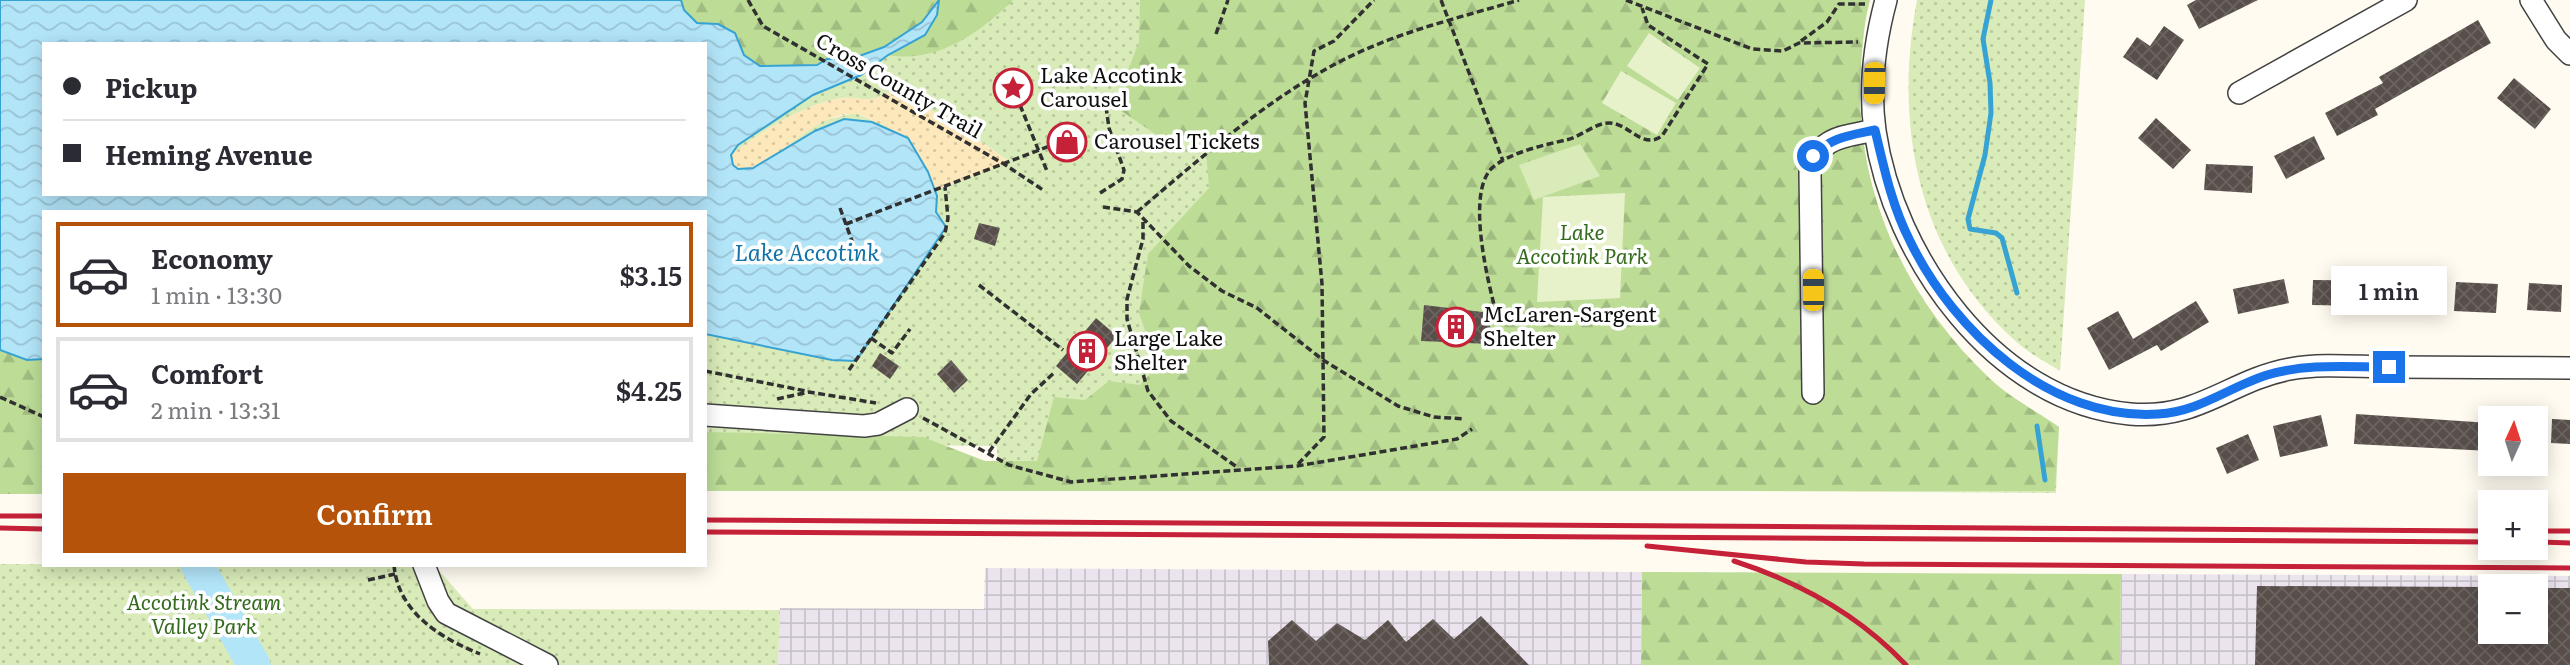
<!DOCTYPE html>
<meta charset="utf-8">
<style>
body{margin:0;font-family:Literata,serif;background:#f2f2f3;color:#2b2b33;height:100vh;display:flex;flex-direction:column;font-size:26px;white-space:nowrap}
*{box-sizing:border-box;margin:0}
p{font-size:23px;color:#7c7c81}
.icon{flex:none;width:38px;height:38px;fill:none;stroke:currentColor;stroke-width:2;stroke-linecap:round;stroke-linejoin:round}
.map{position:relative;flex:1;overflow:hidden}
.panel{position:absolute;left:42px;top:210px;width:665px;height:357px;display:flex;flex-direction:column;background:#fff;border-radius:0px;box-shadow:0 4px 18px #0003}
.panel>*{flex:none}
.banner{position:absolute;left:42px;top:42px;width:665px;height:154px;border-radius:0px;box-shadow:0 4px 18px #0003;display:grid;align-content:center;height:154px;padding:0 21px;background:#fff}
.needle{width:46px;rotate:3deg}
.fabs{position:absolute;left:2478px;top:406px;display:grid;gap:14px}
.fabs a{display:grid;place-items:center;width:70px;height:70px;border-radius:0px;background:#fff;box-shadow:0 4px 18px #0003;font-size:35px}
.end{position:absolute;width:32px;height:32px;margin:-16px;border:9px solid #1a73e8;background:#fff;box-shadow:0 0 0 4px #fff}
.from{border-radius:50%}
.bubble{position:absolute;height:49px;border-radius:0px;background:#fff;box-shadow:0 4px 18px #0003;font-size:23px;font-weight:600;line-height:49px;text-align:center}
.car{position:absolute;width:21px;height:42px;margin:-21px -10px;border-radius:9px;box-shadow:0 0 5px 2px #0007;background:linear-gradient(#f5c518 24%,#345 0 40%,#f5c518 0 76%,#345 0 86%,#f5c518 0)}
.banner b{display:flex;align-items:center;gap:24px;height:66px;font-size:26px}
.banner b+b{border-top:2px solid #e1e1e2}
.banner i{width:18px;height:18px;background:#2b2b33}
ul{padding:12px 0 0;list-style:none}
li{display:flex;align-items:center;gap:21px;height:105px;margin:0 14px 10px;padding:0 7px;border:4px solid #e1e1e2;border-radius:0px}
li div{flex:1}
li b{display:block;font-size:26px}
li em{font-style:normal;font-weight:600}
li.current{border-color:#b45309}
li>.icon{width:63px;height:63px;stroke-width:1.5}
.cta{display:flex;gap:14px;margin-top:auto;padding:14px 21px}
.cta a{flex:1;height:80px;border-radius:0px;background:#b45309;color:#fff;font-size:28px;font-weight:600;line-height:80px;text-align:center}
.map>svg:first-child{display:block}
.industrial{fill:url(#industrial-grid);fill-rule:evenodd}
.grass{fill:url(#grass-dots);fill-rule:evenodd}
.forest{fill:url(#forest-firs)}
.sand{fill:url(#sand-dots)}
.garden{fill:#d8ebb8}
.pitch{fill:#e8f2ca}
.water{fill:url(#water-waves);stroke:#37a3d3;stroke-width:2;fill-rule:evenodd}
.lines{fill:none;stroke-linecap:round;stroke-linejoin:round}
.stream{stroke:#37a3d3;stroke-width:5}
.river{stroke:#b3e5f9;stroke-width:33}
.building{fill:url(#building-cross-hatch)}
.minor-casing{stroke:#424242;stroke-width:24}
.path{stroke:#313131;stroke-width:3.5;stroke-dasharray:7 3.5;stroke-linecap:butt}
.minor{stroke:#fff;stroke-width:21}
.rail{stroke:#c52138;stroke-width:5}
.route{stroke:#1a73e8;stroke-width:9}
.labels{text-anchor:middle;stroke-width:7;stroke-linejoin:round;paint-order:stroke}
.poi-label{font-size:21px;fill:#0f0f0f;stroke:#fff;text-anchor:start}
.street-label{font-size:21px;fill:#0f0f0f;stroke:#fff}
.park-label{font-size:21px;font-style:italic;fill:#336a1c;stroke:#fff}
.water-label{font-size:23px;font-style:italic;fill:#1274a6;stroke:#fff}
</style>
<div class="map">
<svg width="2570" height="665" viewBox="0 0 2570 665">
<defs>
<pattern id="industrial-grid" width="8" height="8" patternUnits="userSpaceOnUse" patternTransform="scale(1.75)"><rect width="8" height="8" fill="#ebe3ee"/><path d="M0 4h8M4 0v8" fill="none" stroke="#c8c2cb"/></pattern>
<pattern id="grass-dots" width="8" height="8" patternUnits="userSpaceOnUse" patternTransform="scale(1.75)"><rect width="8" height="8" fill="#d8ebb8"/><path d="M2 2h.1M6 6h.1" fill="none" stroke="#b8c89d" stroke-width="1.8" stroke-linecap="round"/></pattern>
<pattern id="forest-firs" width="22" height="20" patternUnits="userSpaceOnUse" patternTransform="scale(1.75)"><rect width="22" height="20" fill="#bddd97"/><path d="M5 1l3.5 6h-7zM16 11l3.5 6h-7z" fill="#a1bc81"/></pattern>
<pattern id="sand-dots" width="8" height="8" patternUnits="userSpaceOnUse" patternTransform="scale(1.75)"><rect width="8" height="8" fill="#fde8bb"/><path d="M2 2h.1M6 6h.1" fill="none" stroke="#d8c6a0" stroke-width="1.8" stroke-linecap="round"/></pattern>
<pattern id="water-waves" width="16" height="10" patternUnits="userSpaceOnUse" patternTransform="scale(1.75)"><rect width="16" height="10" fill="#b3e5f9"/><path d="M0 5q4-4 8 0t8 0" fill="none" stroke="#99c3d4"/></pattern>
<pattern id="building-cross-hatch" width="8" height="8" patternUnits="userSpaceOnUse" patternTransform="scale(1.75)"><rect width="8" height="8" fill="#584f4b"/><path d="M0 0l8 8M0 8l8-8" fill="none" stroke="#6b6461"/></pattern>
</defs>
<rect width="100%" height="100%" fill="#fffbf1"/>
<!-- industrial -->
<path class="industrial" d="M985,568L1642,572L1641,665H778L780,608L984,609Z
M2121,574L2570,576V665H2120ZM2490,586H2536V632H2490Z"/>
<!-- grass -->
<path class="grass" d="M0,0H1870C1864,21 1863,42 1861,63C1852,184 1902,295 1989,378C2009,397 2036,411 2059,427L2056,493L998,486L997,446L705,443V212H44V483H0ZM44,44H705V194H44ZM893,91L951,121L1009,161L888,127L855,113L820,121L753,168L731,155C760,133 799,107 836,99C862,94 863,107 893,91Z
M1917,0H2085L2060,371C2047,363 2032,355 2020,345C1918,257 1893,127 1917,0Z
M0,564L435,566L473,609L780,610L778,665H0Z"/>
<!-- forest -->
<path class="forest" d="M681,0H1013C980,33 936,64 888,55L925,34L922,22L884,47L851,59H827L817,65L790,68L760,66L744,55L735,33L718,24L697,23L684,10Z
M1140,0H1870C1864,21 1863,42 1861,63C1852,184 1902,295 1989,378C2009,397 2036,411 2059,427L2055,491H705V432L923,437L985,461H1037L1054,397L1085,400L1109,381L1140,385L1157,366L1139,313L1148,254L1209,188L1205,139L1164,140L1114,106L1139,42Z
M0,350L26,360L44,359V494H0Z
M1642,572L2121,574L2120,665H1641Z"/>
<!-- sand -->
<path class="sand" d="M893,91L951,121L1010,162L935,191C923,157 912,137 878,123C871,120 861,113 853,114C807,115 779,167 738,170L733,165L731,155C760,133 799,107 836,99C862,94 863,107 893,91Z"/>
<!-- garden -->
<path class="garden" d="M1580,144L1600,176L1534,200L1519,165Z"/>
<!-- pitch -->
<path class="pitch" d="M1649,33L1700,68L1678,100L1627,66Z
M1621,71L1676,103L1657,135L1602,103Z
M1625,193L1620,298L1537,302L1543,197Z"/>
<!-- water -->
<path class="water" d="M0,0H681L684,10L697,23L718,24L735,33L744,55L760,66L817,65L827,59H851L884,47L922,22L939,0L937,15L925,35L888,55L861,75L813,95L738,145L731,155L733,165L738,169L753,168L815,131L844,119L872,122L908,138L928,172L937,196L936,212L946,227L856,361L832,360L705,334V212H44V359L27,360L0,350ZM44,44H705V194H44Z"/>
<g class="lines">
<!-- stream -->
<path class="stream" d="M1991,0L1983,39L1990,83L1991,113L1985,155L1968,219L1970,229L1996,233L2002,238L2017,293
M2037,426L2045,480"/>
<!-- river -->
<path class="river" d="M197,565L254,665"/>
</g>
<!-- building -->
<path class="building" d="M2196,0H2258L2199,29L2187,5Z
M2478,20L2491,43L2375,109L2378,115L2337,136L2325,113L2383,83L2379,77Z
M2164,26L2184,40L2157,80L2123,57L2137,37L2150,46Z
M2514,78L2551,109L2535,129L2497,98Z
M2156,118L2191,150L2173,169L2138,138Z
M2314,136L2325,159L2286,179L2274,156Z
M2206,164L2253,166L2252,193L2204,190Z
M979,223L1000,228L995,246L974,239Z
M2393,274L2427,276L2425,304L2366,301V306L2312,305L2313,280L2392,281Z
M2284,279L2289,303L2238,314L2233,289Z
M2456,282L2498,284L2496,313L2454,311Z
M2529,283L2562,285L2561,312L2527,310Z
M2196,301L2209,322L2161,351L2157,345L2109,370L2087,328L2118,311L2133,339Z
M1424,305L1491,313L1489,344L1421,341Z
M1096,318L1117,336L1077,384L1056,366Z
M880,353L899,366L890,379L872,366Z
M951,360L968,380L954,393L937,374Z
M2356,414L2490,423V451L2354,444Z
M2321,415L2328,446L2280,457L2273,426Z
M2552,419L2570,420V444L2551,443Z
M2248,434L2259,460L2227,474L2216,448Z
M2257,586L2490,587V632H2536V588H2570V665H2255Z
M1481,616L1529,665H1269L1268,641L1292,620L1316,641L1337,623L1365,640L1388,620L1406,642L1433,619L1454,639Z"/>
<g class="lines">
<defs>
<path id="minor" d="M1886,0C1875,41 1869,88 1875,131C1893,256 1995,402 2130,414C2199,420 2230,380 2290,369C2323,363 2358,367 2390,367C2450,367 2510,368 2570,368
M2531,0L2556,40L2570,54
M2239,93L2406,0
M1813,393L1810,172C1818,136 1844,137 1875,130
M705,415L864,426L878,424L907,409
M424,565L438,601L446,613L547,665"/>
</defs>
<!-- minor casing -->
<use href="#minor" class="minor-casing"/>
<!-- path -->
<path class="path" d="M748,0L763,26L1004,164L1043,190
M1441,0L1503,161
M1626,0L1752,49L1783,51L1799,43L1858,42
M1216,34L1228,0
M1801,41L1827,22L1839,4H1865
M1020,105L1047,171
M1100,193L1122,179L1124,170L1109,128L1104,93
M1103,207L1137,212L1189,266L1222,291L1257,308L1323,360L1398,406L1434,417L1465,419
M840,208L859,260
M1137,212C1202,157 1270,96 1347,58C1401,31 1462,17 1519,0
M1143,222V239L1127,299V319L1148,391L1171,421L1237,467
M846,224L1060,142
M979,285L1063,350
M871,338L892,353L910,329
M1505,344C1494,308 1463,199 1491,169C1507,153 1544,145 1566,140C1581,137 1594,123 1609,123C1629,123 1642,150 1662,136L1708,64L1648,25L1642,8
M849,370L945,233L948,218L945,187
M705,371L806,391
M0,397L44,417
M777,399L809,392L876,403
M923,418L1009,465L1071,482L1297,466L1457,439L1472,429
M989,452L1031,394L1055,372
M1298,464L1324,437L1322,284L1305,103L1314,51L1334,41L1374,0
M394,565C398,613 441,638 480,654
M368,580L395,574"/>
<!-- minor -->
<use href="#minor" class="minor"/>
<!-- rail -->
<path class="rail" d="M0,516H44
M705,520L2490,531
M0,528L44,529
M2536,531H2570
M705,532L2490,542
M2536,542L2570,543
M1647,546L1806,562L1864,564L2570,568
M1734,561C1799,582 1859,615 1906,665"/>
</g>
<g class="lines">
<!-- route -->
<path class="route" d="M1813,156C1830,137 1852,135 1875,130C1884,168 1892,206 1910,241C1954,332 2051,421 2158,414C2199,412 2229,387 2267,375C2307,363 2348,367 2389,367"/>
</g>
<!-- icons -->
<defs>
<symbol id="sight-ring" viewBox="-11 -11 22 22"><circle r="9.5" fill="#fff" stroke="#c52138" stroke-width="1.5"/><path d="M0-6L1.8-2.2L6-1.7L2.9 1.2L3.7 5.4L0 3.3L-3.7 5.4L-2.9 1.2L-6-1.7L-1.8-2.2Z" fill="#c52138"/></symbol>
<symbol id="shop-ring" viewBox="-11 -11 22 22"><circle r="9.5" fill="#fff" stroke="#c52138" stroke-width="1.5"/><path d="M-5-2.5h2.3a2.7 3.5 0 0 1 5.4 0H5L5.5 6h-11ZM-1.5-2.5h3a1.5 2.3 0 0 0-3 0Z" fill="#c52138"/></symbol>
<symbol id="building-ring" viewBox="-11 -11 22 22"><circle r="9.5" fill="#fff" stroke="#c52138" stroke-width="1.5"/><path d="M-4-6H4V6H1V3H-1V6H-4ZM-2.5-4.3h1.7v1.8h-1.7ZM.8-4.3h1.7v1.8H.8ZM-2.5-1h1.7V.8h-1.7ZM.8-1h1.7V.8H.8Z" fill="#c52138"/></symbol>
</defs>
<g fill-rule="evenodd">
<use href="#sight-ring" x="991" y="66" width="44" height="44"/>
<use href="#shop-ring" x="1045" y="120" width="44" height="44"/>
<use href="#building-ring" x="1434" y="305" width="44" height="44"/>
<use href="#building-ring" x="1065" y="329" width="44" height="44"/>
</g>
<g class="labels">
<!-- poi labels -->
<g class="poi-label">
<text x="1040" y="83">Lake Accotink<tspan x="1040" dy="24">Carousel</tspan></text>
<text x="1094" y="149">Carousel Tickets</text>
<text x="1483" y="322">McLaren-Sargent<tspan x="1483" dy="24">Shelter</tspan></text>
<text x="1114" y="346">Large Lake<tspan x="1114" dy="24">Shelter</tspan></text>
</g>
<!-- street labels -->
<g class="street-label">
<text transform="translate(899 86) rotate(30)" y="7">Cross County Trail</text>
</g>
<!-- park labels -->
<g class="park-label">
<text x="1582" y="240">Lake<tspan x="1582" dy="24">Accotink Park</tspan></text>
<text x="204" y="610">Accotink Stream<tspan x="204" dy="24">Valley Park</tspan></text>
</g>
<!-- water labels -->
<g class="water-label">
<text x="807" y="261">Lake Accotink</text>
</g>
</g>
</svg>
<div class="fabs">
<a><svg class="needle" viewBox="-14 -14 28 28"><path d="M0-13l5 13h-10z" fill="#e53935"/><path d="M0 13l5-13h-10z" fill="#7c7c81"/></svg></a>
<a>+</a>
<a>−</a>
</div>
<i class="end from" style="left:1813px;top:156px"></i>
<i class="end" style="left:2389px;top:367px"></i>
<div class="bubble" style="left:2331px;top:266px;width:116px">1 min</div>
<i class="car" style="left:1874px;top:83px;rotate:181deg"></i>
<i class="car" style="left:1813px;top:290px;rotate:0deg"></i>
<div class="banner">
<b><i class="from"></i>Pickup</b>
<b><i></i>Heming Avenue</b>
</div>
<section class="panel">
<ul>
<li class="current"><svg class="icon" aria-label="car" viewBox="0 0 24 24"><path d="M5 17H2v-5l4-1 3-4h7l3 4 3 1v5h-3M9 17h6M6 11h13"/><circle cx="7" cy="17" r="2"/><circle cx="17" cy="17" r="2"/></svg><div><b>Economy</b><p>1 min · 13:30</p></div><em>$3.15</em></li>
<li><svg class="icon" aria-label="car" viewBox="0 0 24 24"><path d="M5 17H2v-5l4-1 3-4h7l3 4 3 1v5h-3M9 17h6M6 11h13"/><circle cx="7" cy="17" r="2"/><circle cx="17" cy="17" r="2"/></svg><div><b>Comfort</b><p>2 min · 13:31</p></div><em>$4.25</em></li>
</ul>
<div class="cta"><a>Confirm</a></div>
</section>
</div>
